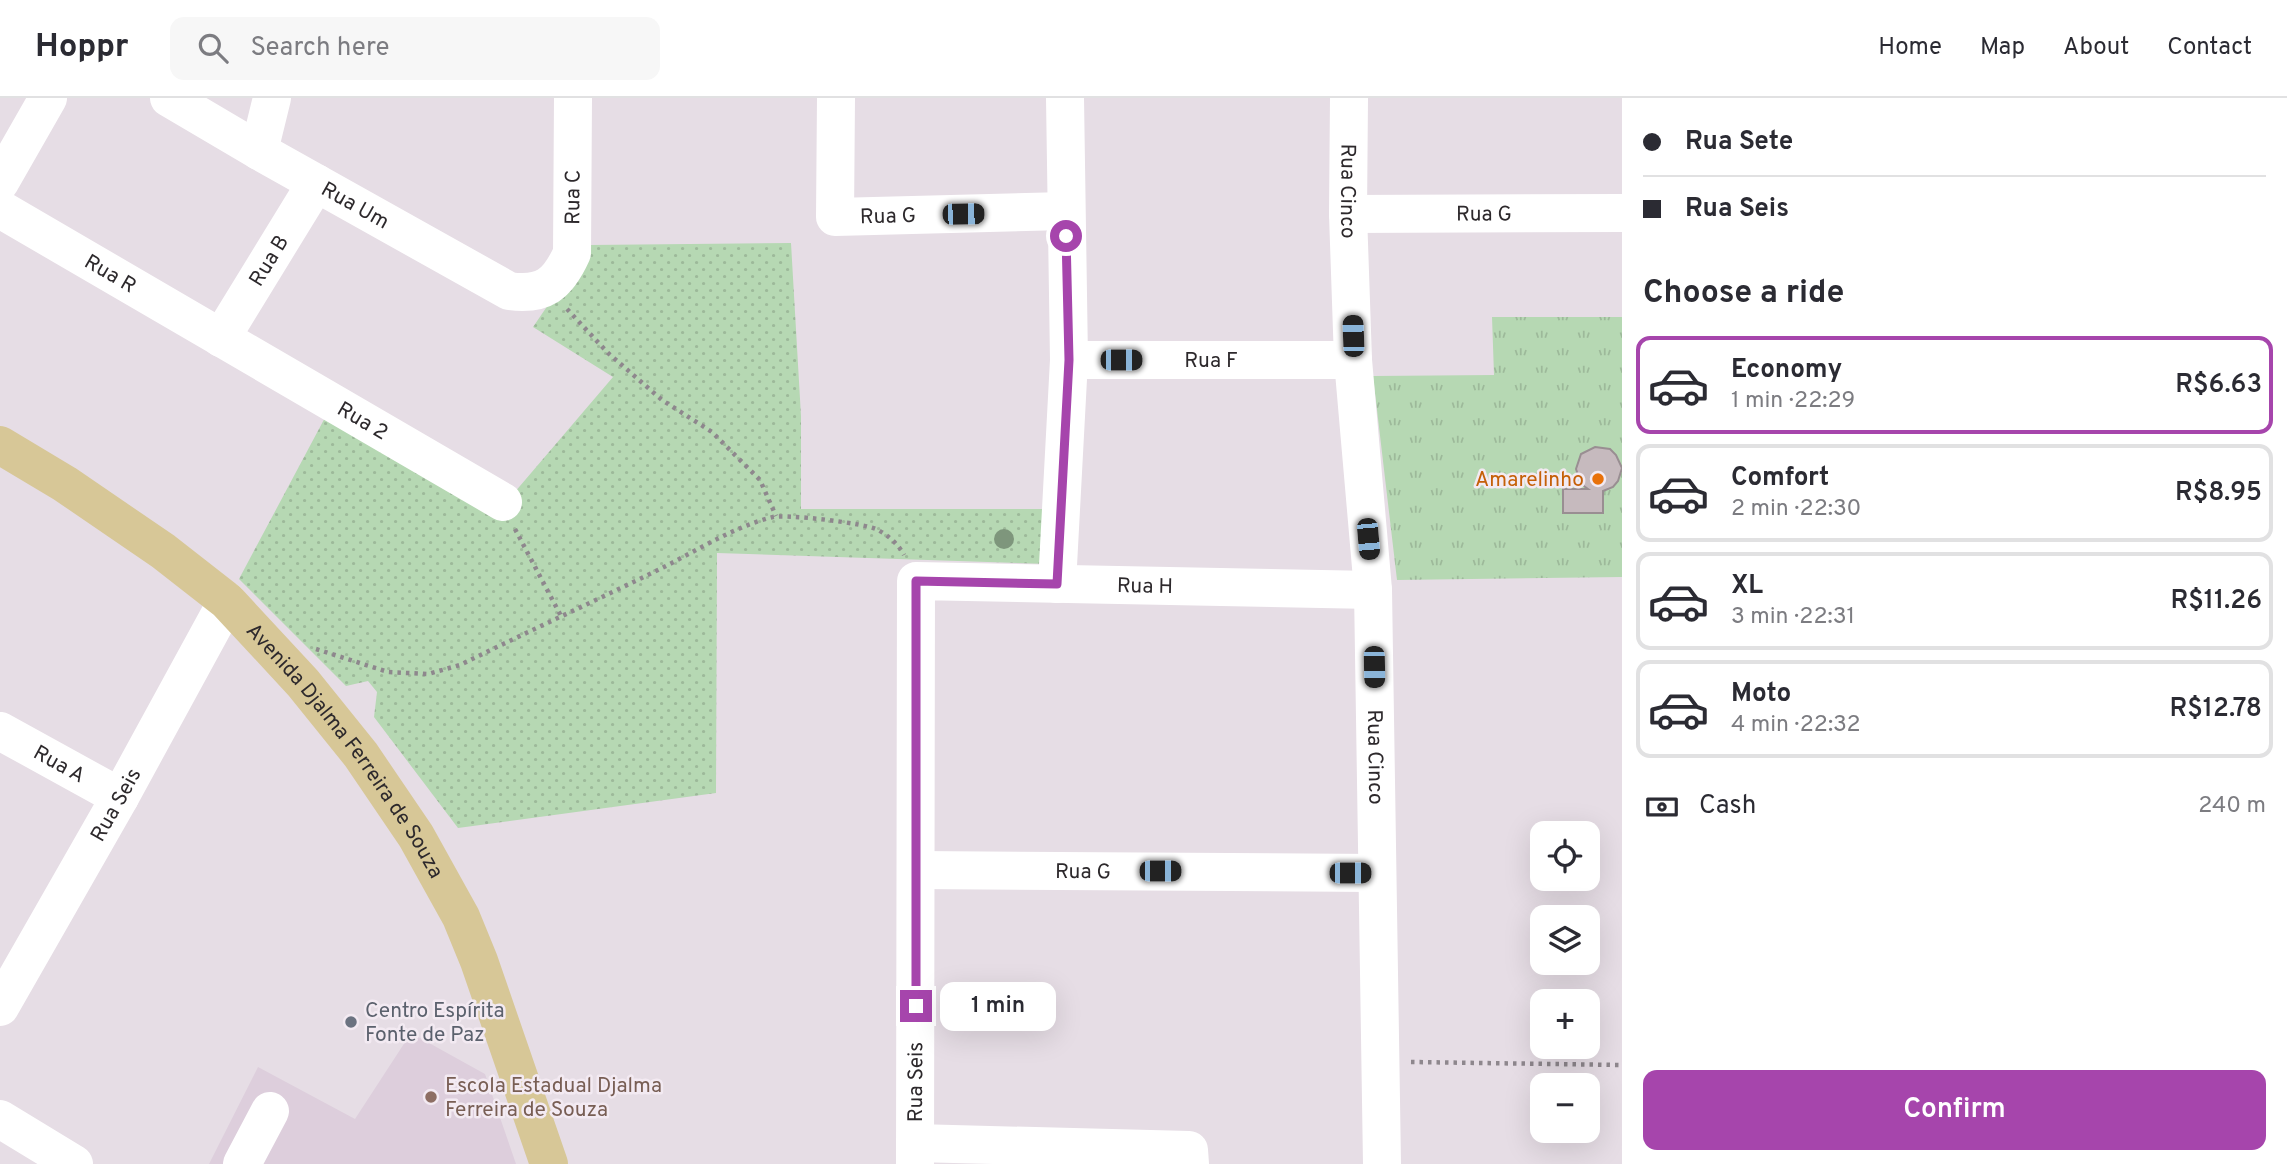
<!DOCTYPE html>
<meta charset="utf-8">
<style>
body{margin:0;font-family:Overpass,sans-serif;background:#f7f7f7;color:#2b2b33;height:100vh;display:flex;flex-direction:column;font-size:26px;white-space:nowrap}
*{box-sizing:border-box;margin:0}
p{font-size:23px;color:#7c7c81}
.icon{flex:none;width:38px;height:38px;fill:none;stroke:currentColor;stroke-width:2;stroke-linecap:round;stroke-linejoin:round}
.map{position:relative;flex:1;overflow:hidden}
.side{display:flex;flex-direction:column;background:#fff;width:665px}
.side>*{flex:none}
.banner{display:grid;align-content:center;height:154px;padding:0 21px;background:#fff}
.fabs{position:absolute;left:1530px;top:723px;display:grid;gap:14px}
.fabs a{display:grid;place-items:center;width:70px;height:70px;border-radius:14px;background:#fff;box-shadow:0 7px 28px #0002;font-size:35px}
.end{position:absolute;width:32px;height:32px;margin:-16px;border:9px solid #a645ac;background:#fff;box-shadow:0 0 0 4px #fff}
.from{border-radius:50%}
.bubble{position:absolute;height:49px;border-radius:14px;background:#fff;box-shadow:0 7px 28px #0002;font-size:23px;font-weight:600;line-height:49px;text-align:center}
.car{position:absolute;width:21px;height:42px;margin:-21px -10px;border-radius:9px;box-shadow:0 0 5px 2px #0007;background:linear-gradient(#222 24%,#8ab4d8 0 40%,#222 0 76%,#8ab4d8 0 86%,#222 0)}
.banner b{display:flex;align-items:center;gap:24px;height:66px;font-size:26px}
.banner b+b{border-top:2px solid #e1e1e2}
.banner i{width:18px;height:18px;background:#2b2b33}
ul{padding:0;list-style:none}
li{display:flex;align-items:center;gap:21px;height:98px;margin:0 14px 10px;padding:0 7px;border:4px solid #e1e1e2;border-radius:14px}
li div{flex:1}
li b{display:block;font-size:26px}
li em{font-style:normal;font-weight:600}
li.on{border-color:#a645ac}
li>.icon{width:63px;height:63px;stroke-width:1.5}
h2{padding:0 21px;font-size:32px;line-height:84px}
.pay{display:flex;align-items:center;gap:18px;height:77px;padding:0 21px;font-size:26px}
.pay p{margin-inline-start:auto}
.action{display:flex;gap:14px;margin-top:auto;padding:14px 21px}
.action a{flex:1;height:80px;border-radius:14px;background:#a645ac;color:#fff;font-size:28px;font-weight:600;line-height:80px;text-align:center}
header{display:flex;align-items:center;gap:42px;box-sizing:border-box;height:98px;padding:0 35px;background:#fff;border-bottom:2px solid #e1e1e2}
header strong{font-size:33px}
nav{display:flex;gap:38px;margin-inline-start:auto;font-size:24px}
.search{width:490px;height:63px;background:#f7f7f7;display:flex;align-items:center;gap:18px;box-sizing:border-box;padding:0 24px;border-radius:14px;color:#7c7c81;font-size:26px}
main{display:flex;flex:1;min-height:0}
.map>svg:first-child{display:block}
.built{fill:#ddcedc}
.grass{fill:url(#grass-dots)}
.park{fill:url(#park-tufts)}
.building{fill:#c6babe;stroke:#998e92;stroke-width:2}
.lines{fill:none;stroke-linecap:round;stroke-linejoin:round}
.path{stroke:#8e878d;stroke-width:4.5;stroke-dasharray:3.5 5;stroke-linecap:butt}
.minor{stroke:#fff;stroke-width:38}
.major{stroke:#d7c797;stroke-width:38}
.tree{fill:#7e967c}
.route{stroke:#a645ac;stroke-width:9}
.food-dot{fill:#e8710a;stroke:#f3eaf2;stroke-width:2.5}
.worship-dot{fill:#6b7280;stroke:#f3eaf2;stroke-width:2.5}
.education-dot{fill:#8d6e63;stroke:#f3eaf2;stroke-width:2.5}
.labels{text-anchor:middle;stroke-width:5;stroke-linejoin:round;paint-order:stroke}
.street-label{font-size:21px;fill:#2d292c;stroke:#f3eaf2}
.food-label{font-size:21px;fill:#c56008;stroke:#f3eaf2;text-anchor:end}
.worship-label{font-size:21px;fill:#5b616d;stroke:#f3eaf2;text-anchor:start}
.education-label{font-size:21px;fill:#785e54;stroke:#f3eaf2;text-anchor:start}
</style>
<header>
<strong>Hoppr</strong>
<div class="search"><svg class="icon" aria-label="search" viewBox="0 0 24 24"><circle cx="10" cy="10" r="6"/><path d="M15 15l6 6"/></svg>Search here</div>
<nav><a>Home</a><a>Map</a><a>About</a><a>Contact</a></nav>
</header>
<main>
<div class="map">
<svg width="1622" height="1066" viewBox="0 0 1622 1066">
<defs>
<pattern id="grass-dots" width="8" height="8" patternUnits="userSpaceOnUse" patternTransform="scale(1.75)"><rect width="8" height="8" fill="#b6d8b3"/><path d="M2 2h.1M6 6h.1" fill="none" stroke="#9db99a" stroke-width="1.8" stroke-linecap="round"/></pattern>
<pattern id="park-tufts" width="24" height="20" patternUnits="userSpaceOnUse" patternTransform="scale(1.75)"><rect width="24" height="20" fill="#b6d8b3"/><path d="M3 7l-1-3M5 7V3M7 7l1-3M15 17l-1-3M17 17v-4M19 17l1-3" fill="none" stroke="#9db99a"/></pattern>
</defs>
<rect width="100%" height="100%" fill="#e6dde5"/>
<!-- built -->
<path class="built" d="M411,935L485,976L516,1066H209L258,969L355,1021Z"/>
<!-- grass -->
<path class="grass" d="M791,145L801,318V411H1050V466L717,455L716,695L458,730L374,619L377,594L368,583L346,588L239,481L328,314L502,409L613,279L533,229L589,147Z"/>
<!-- park -->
<path class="park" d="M1492,219H1622V479L1397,482L1373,278L1494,277Z"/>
<!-- building -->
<path class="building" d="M1595,349L1610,351L1616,357L1622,370L1618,383L1613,389L1603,393V415H1563V391H1588L1581,386L1576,371L1581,356Z"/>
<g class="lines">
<!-- path -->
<path class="path" d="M567,211L608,255L662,302L712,334L760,382L776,418
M515,431L561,518
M316,551L388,574L428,576L460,567C527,534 595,503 662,470C698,452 733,429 773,419C786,416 866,425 878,432C889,438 898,446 904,457
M1411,964L1622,967"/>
<!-- minor -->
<g class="minor">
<path id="s1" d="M169,0L259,53L509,193C544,198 558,186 572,155L573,0"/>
<path id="s2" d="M836,0L835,119L1065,113"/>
<path id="s3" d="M1349,0L1348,116L1353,262L1373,492L1382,1066"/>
<path d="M259,53L272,0"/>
<path d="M0,84L48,0"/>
<path id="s4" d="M0,111L503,404"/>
<path id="s5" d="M1348,116L1622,115"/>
<path id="s6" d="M221,240L316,85"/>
<path id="s7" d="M1069,262H1353"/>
<path d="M1057,486L1069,262L1065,0"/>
<path id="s8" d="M0,633L120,699"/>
<path id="s9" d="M917,772L1377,775"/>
<path id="s10" d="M0,909L120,699L227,503"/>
<path d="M0,1021L74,1066"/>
<path d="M915,1045L1189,1052L1190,1066"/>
<path d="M242,1066L270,1013"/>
<path id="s11" d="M915,1066L916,483L1373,492"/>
</g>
<!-- major -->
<path class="major" id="s12" d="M0,347L65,386L163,453L227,503L303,585L361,657L416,738L461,819L479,863L549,1066"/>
</g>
<!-- trees -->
<circle class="tree" cx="1004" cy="441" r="10"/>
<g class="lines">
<!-- route -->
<path class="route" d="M916,908V483L1057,486L1069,262L1066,138"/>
</g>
<!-- markers -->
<circle class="food-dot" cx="1598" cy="381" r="7"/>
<circle class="worship-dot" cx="351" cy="924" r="7"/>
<circle class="education-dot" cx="431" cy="999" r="7"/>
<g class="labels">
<!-- street labels -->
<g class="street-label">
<text dy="7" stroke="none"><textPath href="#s3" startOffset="93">Rua Cinco</textPath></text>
<text dy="7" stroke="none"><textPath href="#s1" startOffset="528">Rua C</textPath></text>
<text dy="7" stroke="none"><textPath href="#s1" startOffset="215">Rua Um</textPath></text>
<text dy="7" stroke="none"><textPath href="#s5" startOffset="136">Rua G</textPath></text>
<text dy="7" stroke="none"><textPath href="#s2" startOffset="172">Rua G</textPath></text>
<text dy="7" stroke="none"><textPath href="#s6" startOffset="91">Rua B</textPath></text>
<text dy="7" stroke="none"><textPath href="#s4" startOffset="128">Rua R</textPath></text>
<text dy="7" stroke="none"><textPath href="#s7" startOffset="142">Rua F</textPath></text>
<text dy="7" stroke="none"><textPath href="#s4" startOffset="420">Rua 2</textPath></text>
<text dy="7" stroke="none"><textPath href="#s11" startOffset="812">Rua H</textPath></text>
<text dy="7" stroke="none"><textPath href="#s12" startOffset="467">Avenida Djalma Ferreira de Souza</textPath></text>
<text dy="7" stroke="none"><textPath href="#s3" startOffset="660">Rua Cinco</textPath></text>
<text dy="7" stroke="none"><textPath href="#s8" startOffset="68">Rua A</textPath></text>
<text dy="7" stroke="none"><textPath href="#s10" startOffset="233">Rua Seis</textPath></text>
<text dy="7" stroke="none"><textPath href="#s9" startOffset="166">Rua G</textPath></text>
<text dy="7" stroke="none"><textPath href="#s11" startOffset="82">Rua Seis</textPath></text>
</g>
<!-- food labels -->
<g class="food-label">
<text x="1584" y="388">Amarelinho</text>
</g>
<!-- worship labels -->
<g class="worship-label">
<text x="365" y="919">Centro Espírita<tspan x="365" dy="24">Fonte de Paz</tspan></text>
</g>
<!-- education labels -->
<g class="education-label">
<text x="445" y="994">Escola Estadual Djalma<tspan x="445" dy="24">Ferreira de Souza</tspan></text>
</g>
</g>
</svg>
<div class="fabs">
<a><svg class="icon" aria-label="locate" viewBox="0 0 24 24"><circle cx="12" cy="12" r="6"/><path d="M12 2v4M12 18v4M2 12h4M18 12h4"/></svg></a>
<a><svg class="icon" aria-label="layers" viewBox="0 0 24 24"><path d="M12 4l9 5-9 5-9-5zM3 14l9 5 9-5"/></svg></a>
<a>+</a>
<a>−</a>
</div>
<i class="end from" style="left:1066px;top:138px"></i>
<i class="end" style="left:916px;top:908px"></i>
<div class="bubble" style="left:940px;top:884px;width:116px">1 min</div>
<i class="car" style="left:963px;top:116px;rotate:89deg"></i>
<i class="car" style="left:1353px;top:238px;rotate:358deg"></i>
<i class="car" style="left:1121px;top:262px;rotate:90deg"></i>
<i class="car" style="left:1368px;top:441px;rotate:175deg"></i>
<i class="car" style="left:1374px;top:569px;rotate:179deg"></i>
<i class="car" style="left:1160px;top:773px;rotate:90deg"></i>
<i class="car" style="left:1350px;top:775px;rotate:90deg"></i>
</div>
<section class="side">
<div class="banner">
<b><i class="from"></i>Rua Sete</b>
<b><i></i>Rua Seis</b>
</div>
<h2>Choose a ride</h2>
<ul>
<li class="on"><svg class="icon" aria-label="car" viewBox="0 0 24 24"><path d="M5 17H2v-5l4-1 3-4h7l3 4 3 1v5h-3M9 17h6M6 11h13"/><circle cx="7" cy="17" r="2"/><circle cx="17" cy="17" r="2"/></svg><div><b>Economy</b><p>1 min · 22:29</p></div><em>R$6.63</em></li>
<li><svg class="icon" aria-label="car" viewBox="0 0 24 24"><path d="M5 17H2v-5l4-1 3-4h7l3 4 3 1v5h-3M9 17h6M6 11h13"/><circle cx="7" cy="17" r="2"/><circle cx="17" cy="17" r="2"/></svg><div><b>Comfort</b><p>2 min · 22:30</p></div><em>R$8.95</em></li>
<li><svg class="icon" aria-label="car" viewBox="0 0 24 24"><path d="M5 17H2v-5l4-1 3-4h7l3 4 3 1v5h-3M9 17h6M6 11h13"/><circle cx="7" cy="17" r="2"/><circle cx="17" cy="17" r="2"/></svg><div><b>XL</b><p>3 min · 22:31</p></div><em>R$11.26</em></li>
<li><svg class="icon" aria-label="car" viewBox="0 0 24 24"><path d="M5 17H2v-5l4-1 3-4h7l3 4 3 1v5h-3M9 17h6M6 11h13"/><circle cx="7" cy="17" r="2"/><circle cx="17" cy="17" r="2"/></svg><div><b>Moto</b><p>4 min · 22:32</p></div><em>R$12.78</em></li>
</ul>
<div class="pay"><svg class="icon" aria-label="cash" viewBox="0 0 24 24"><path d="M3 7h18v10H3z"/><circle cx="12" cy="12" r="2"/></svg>Cash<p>240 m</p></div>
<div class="action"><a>Confirm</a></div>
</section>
</main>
